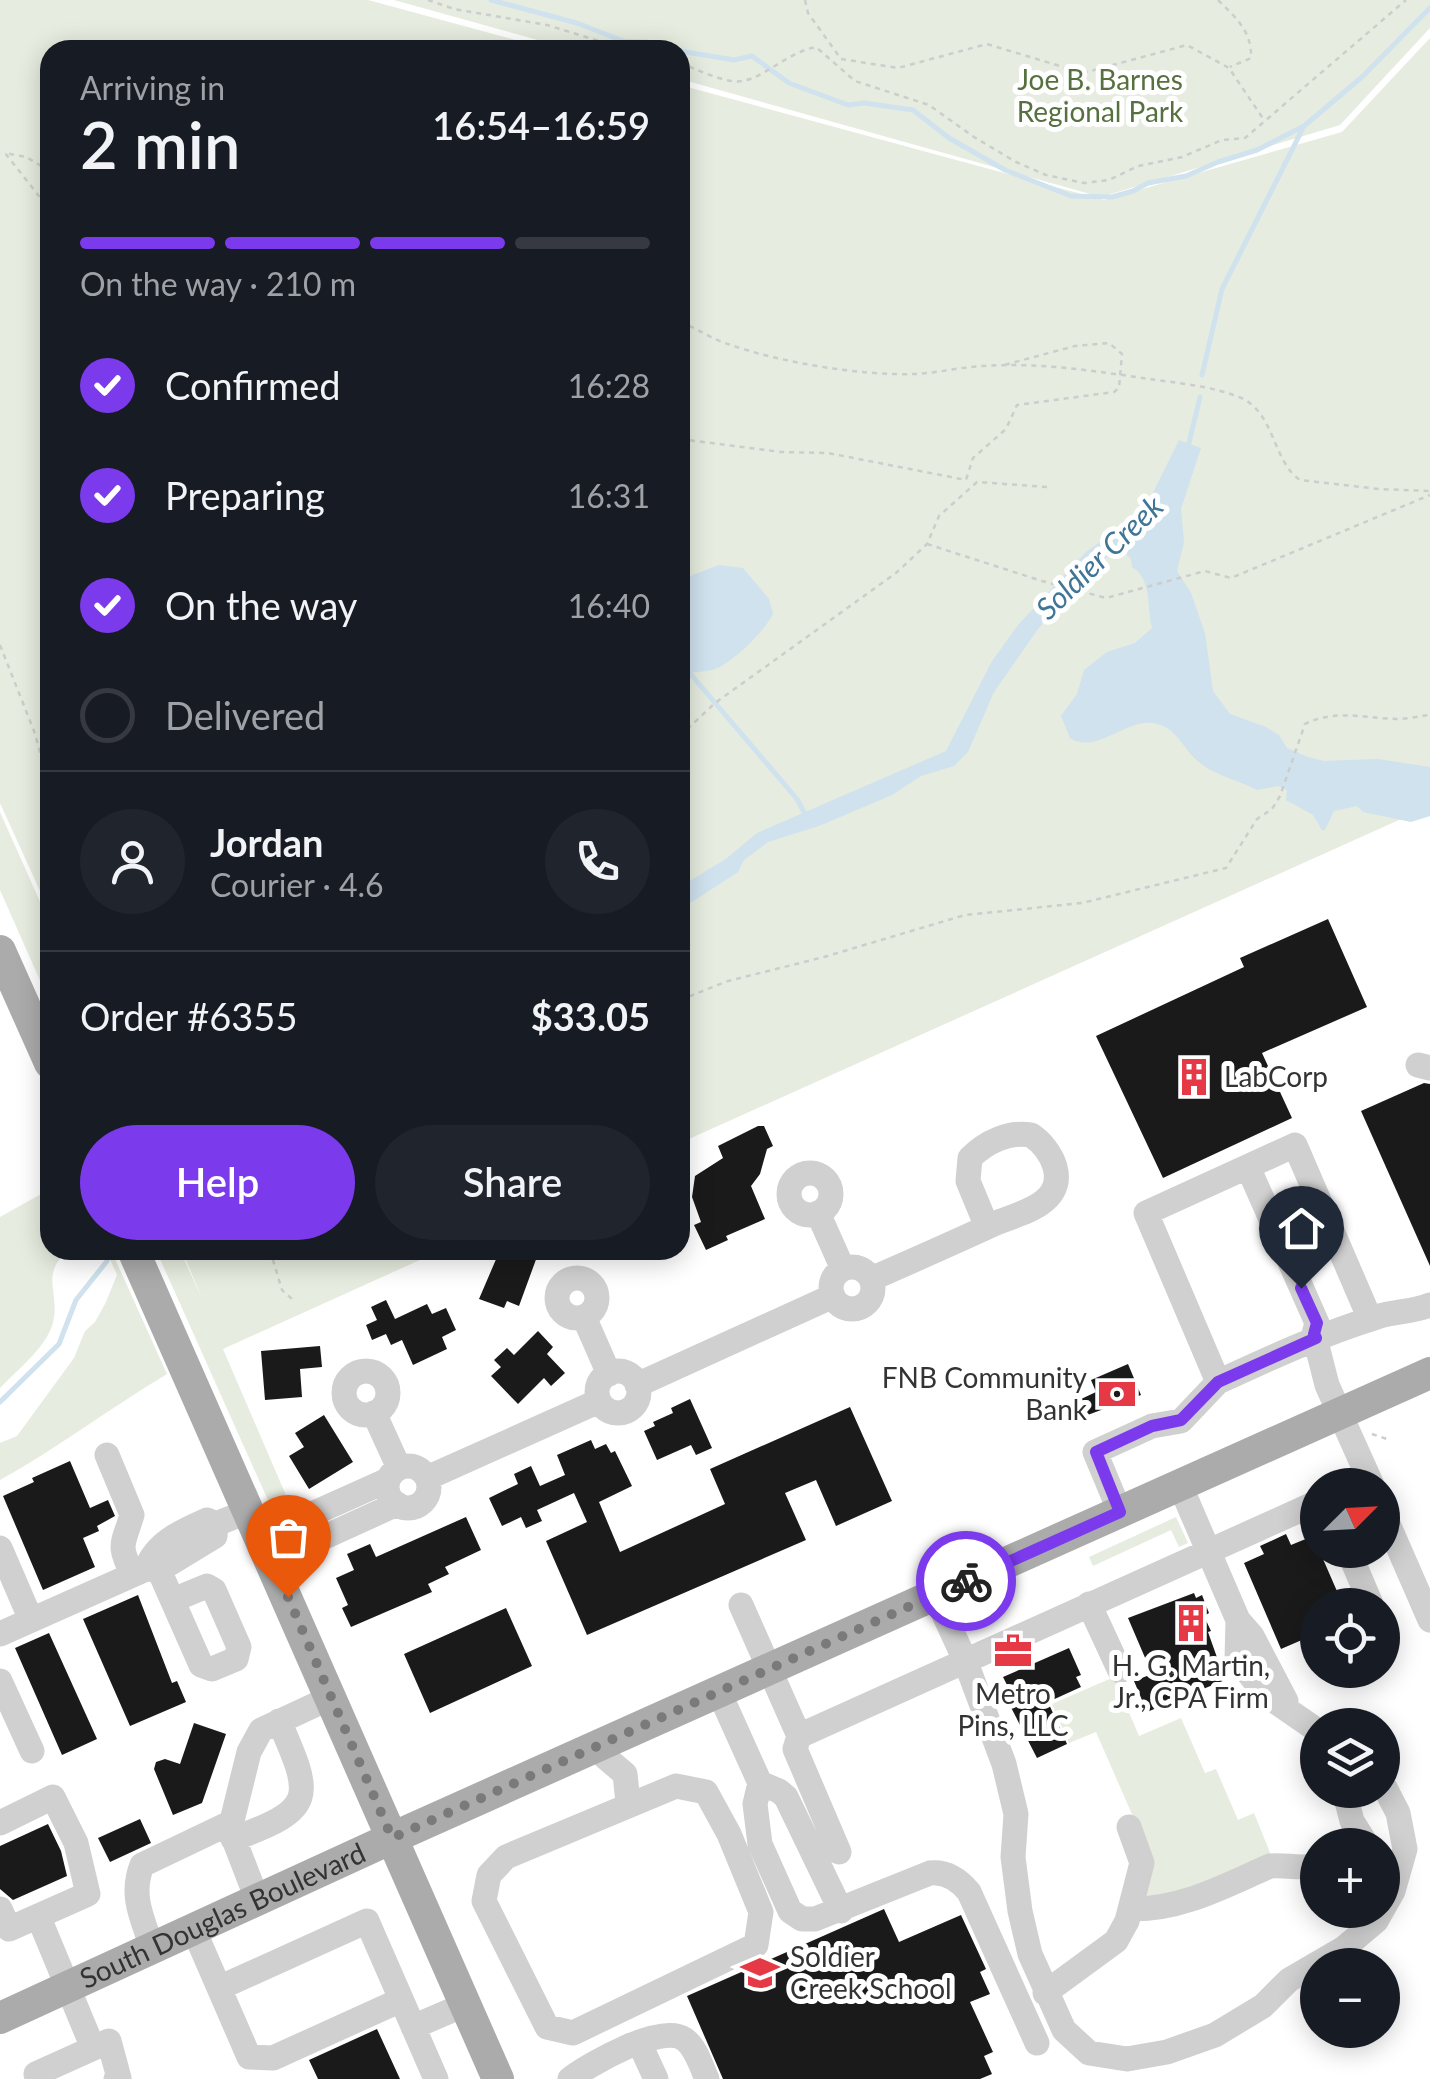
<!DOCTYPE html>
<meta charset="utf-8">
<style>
body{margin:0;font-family:Lato,sans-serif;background:#20242c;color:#f1f3f6;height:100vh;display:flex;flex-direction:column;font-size:38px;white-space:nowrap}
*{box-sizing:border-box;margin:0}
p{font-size:32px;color:#9ea1a6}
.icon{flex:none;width:55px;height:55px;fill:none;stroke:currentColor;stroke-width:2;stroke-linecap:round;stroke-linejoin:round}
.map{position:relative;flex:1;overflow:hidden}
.side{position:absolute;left:40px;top:40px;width:650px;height:1220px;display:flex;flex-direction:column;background:#171b24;border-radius:30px;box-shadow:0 5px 25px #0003}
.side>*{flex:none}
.needle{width:65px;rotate:66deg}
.fabs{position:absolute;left:1300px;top:1468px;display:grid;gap:20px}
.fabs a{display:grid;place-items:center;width:100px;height:100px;border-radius:50%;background:#171b24;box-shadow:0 5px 25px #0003;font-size:50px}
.pin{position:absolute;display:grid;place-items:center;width:85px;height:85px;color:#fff;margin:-102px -42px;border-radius:50% 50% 50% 0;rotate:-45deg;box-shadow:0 0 10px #0007}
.pin .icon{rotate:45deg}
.courier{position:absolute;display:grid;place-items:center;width:100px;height:100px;margin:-50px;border:8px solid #7c3aed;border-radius:50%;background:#fff;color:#222;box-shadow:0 2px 12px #0007}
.overview em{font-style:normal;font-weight:600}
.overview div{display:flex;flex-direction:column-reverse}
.overview{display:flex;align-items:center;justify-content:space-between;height:170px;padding:0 40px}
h1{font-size:65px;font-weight:600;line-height:75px}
.bar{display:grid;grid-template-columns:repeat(4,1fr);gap:15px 10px;align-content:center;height:120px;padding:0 40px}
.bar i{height:12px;border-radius:8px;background:#363941}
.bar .active{background:#7c3aed}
.bar p{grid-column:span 4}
.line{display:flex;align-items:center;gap:25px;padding:0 40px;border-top:2px solid #363941}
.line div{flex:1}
.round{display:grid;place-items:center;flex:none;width:105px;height:105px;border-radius:52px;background:#20242c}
ol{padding:0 40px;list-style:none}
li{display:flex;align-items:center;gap:30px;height:110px}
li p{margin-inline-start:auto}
li .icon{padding:10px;border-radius:50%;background:#7c3aed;color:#fff;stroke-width:4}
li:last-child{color:#9ea1a6}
li i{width:55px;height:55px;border:5px solid #363941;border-radius:50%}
.primary-button{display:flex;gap:20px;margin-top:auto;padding:20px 40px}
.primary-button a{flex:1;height:115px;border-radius:60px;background:#7c3aed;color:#fff;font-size:40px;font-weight:600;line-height:115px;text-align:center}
.primary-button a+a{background:#20242c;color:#f1f3f6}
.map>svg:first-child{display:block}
</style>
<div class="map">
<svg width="1430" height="2079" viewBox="0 0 1430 2079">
<rect width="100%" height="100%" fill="#fff"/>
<path fill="#e6ecdf" d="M0 0H368L552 50H50V913L0 803Z
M394 0H1430V28L1340 125 1101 197 680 79V50H574Z
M1430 38V806L680 1143V85L1104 200 1342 132Z
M0 812 50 924V1003L0 890Z
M50 1189V1250H68C41 1274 58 1290 54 1318 50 1345 18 1369 0 1388V1217Z
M106 1250H111L167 1374C110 1408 58 1448 0 1480V1443L17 1436 74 1358 85 1331 95 1322 106 1302 117 1275Z
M156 1250H180L202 1299 182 1250H442L223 1349 291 1507H271Z
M1176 1517 1188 1543 1179 1547 1171 1530 1093 1566 1089 1557Z
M1114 1677 1139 1736 1181 1718 1205 1773 1216 1769 1238 1820 1254 1813 1271 1855 1167 1900 1143 1901 1152 1860 1096 1732 1069 1743 1052 1704Z"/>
<path fill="#cfe2ee" d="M1179 440 1201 448 1181 509 1184 542 1177 571 1191 593 1205 633 1213 691 1230 714 1266 727 1279 735 1287 748 1308 757 1324 761 1378 759 1430 767V816L1411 822 1363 812 1357 806 1334 811 1325 830H1322L1313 815 1286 800 1287 790 1278 786 1257 790C1239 780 1216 776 1200 763 1182 749 1178 727 1153 723 1126 719 1095 755 1070 738L1061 716 1077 694 1084 670 1107 652 1135 643 1152 628C1147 608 1152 579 1132 567L1131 559 1122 549 1112 553 1090 571 1038 629 994 692 968 752 954 766 921 776 892 795 819 826 768 842 744 860 738 872 692 902 680 904V887L727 858 757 833 946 751 992 661 1018 625 1086 552 1144 511Z
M719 565 743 568 769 599 773 614C762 634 740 655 720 667 707 674 692 669 680 677V580Z"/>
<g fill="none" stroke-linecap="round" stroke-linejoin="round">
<path stroke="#cfe2ee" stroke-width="5" d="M491 0 577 23 623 41 647 42 677 50
M680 51 734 60 752 56 789 83 848 105 864 103 913 110 949 138 1005 170 1071 196 1112 197 1133 191 1148 183 1186 176 1218 162 1257 150 1304 126
M1202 375 1222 289 1304 126 1362 77 1430 8
M1188 447 1200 397
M688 671 797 799 806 816
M0 1402 59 1344 76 1300 107 1261"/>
</g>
<path fill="#1a1a1a" d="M1328 919 1367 1007 1262 1053 1292 1118 1163 1178 1096 1036 1244 967 1240 958Z
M1424 1083 1430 1084V1266L1361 1111Z
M758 1126H764L773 1146 767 1149 760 1174 751 1186 765 1219 726 1236 728 1240 706 1250 694 1225 701 1222 692 1197 695 1176 723 1158 718 1146Z
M500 1250H535L538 1254 519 1306 507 1301 504 1308 479 1299Z
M386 1300 395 1319 427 1304 432 1314 446 1308 456 1330 442 1337 447 1349 413 1365 402 1340 391 1345 386 1334 372 1340 366 1325 377 1320 371 1307Z
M538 1331 553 1347 547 1354 565 1373 551 1386 544 1378 518 1404 491 1376 501 1367 494 1360 507 1348 514 1355Z
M320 1346 322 1367 300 1369 302 1397 265 1400 261 1351Z
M1128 1364 1141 1395 1085 1416 1079 1400 1096 1392 1091 1380Z
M690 1399 712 1448 696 1455 691 1445 657 1460 644 1431 655 1426 653 1422 673 1413 671 1408Z
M850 1407 892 1501 836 1526 816 1480 785 1493 806 1540 587 1635 546 1541 587 1522 574 1493 537 1510 542 1521 526 1528 521 1517 502 1526 489 1498 518 1484 514 1474 531 1466 540 1486 565 1475 557 1455 591 1440 595 1449 606 1444 611 1453 615 1451 632 1486 599 1502 620 1552 725 1504 710 1469Z
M324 1415 353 1462 309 1489 289 1456 304 1447 295 1433Z
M70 1461 90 1508 108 1500 115 1516 97 1526 99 1531 83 1538 95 1567 43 1590 3 1496 34 1482 32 1478Z
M466 1517 481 1550 445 1567 449 1574 428 1584 432 1592 351 1627 342 1608 348 1605 336 1578 354 1570 347 1554 370 1544 376 1557Z
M1286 1534 1291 1545 1313 1536 1343 1605H1318V1633L1281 1649 1244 1563 1264 1554 1260 1546Z
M1194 1593 1196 1598 1202 1595 1209 1613 1204 1616 1211 1631 1208 1632 1225 1680 1147 1712 1134 1681 1152 1674 1128 1618Z
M138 1595 172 1683 177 1681 186 1702 130 1726 83 1619Z
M506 1608 532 1666 430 1713 404 1654Z
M49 1633 97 1739 62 1755 15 1648Z
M1069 1648 1081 1675 1076 1677 1081 1687 1048 1702 1067 1744 1037 1758 1001 1688 1007 1685 1003 1677Z
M194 1723 226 1734 202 1803 173 1815 154 1769 156 1762 165 1759 180 1764Z
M140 1819 151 1843 110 1862 98 1838Z
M48 1824 61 1851 67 1876 13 1900 0 1889V1846Z
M884 1909 899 1942 961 1915 986 1969 980 1972 990 1994 970 2002 993 2052 984 2056 992 2074 980 2079H723L687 1996Z
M377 2029 400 2079H318L309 2060Z"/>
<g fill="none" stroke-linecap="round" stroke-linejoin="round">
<path stroke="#cdcdcd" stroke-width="2.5" stroke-dasharray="5 5" stroke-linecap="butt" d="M428 0 454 9 547 25 628 50
M805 0 808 13 841 59 898 68 987 44 1083 73 1187 45 1229 68 1264 120
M1218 0C1236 18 1252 31 1251 58L1230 67
M680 63C697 69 725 84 742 81 764 78 788 52 816 47L855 81 929 105 974 137 1016 162 1046 175 1084 183 1109 180 1138 166 1182 157 1222 140 1245 138 1406 0
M50 171 26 157 5 153 50 210
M680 322C697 328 711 339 728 344 778 362 861 376 915 374 938 373 960 367 983 366 1038 362 1095 371 1149 379 1178 383 1211 386 1239 397 1275 411 1272 461 1300 480L1379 489 1430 491
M680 439 781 452 828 453 966 480 973 458 1006 429 1017 405 1114 392 1119 388 1122 354 1109 343 1075 346 1004 365
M927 544 1042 581 1106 598 1205 571 1231 578 1430 495
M0 645 34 731 50 786
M680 736 715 703 896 573 927 544 939 516 977 482 1047 487
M680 1000 728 981 824 957 965 915 1082 903 1226 868 1257 819 1272 809 1280 796 1305 724C1335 709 1365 718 1396 719 1408 719 1419 716 1430 715
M270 1250 282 1290 292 1299
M1372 1434 1390 1440"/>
<path stroke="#d0d0d0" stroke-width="25" d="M1418 1065 1430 1068
M1248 1167 1317 1323 1314 1334
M789 1194a21 21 0 1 1 42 0a21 21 0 1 1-42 0Z
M818 1213 843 1269
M831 1288a21 21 0 1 1 42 0a21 21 0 1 1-42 0Z
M557 1298a20 20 0 1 1 40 0a20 20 0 1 1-40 0Z
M871 1279C912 1261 953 1243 994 1224 1010 1217 1031 1212 1044 1201 1069 1182 1052 1149 1031 1135 1009 1131 986 1142 970 1158L968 1181 987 1227
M584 1317 609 1374
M1370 1319 1295 1145 1146 1213 1218 1382C1270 1358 1322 1334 1377 1317 1394 1311 1414 1312 1430 1305
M1314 1334 1327 1385 1372 1485
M344 1393a22 22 0 1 1 44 0a22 22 0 1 1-44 0Z
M597 1392a21 21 0 1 1 42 0a21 21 0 1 1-42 0Z
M637 1385 833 1296
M374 1413 399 1468
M107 1455 132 1515C123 1545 117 1544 133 1575
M387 1487a21 21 0 1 1 42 0a21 21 0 1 1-42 0Z
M427 1478 599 1401
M1180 1485 1238 1620 1237 1659 1266 1695 1318 1731
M1382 1510 1430 1620
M1120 1512 1095 1452 1152 1426 1181 1421 1218 1382
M216 1524 215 1536 159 1570 146 1569C156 1542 182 1531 207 1520L216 1524 249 1511
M261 1537 388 1480
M0 1548 31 1620
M1348 1550 1371 1604
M272 1561 397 1504
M159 1570 201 1665 212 1669 236 1659 239 1647 214 1590 207 1586 173 1600
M935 1595 965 1660 1004 1764 1016 1814 1013 1857 1020 1911 1030 1954 1064 2030 1089 2053 1127 2059 1167 2052 1215 2035 1263 2006 1289 1980 1344 1948 1376 1921 1393 1891 1405 1849 1398 1813 1382 1782
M1089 1604 1120 1671
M741 1605 799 1736 795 1749 839 1852
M1238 1620 1252 1636 1286 1701
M0 1634 146 1569
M0 1681 32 1751
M719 1692 760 1783 755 1804 760 1844 790 1911 802 1919H815L930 1873C947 1871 959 1880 969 1892L1037 2043
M799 1736 1318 1502
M599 1746 605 1757 625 1774 628 1803
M760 1783 779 1791 786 1797 841 1911
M676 1786 706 1792 729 1834 761 1912 756 1945 573 2033 547 2027 484 1901 489 1875 506 1857Z
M1344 1790 1352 1821 1367 1845
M0 1823 53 1797 76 1843 88 1894 9 1929 0 1909
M233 1839C316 1809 313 1798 279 1721
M257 1899 230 1829 249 1752 261 1730 332 1697
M1131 1909C1181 1910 1224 1886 1270 1866 1286 1864 1301 1870 1318 1865
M39 1918 93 2048
M193 1928 249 2057 273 2058 401 2000
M152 1947C142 1918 130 1895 142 1865L230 1823
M219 1988 367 1921 436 2079
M1045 1993 1116 1941 1127 1921 1142 1863 1129 1827
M413 2027 464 2005
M639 2042 656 2079
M39 2079 36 2074 109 2041 119 2078 116 2079
M570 2079C590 2064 661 2023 684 2039 696 2047 701 2066 707 2079"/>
<g stroke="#ababab" stroke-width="32">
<path d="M0 951 50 1063"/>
<path d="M133 1250 498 2079"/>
<path id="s1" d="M0 2018 392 1838 1430 1373"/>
</g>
</g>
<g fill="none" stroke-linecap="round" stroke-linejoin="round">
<path stroke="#7a7a7a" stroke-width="10" stroke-dasharray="0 18" d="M288 1597 392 1838 966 1581"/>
<path stroke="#7c3aed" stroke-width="12" d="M966 1581 1120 1512 1096 1452 1152 1426 1181 1420 1218 1382 1316 1338 1314 1334 1317 1323 1301 1288"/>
</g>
<defs>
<g id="building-bare" transform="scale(3)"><path d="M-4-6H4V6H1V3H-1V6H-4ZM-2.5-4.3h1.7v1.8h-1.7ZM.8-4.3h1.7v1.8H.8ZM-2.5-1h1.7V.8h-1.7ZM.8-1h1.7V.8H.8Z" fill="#e63946" stroke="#fff" stroke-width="2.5" paint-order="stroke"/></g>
<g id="bank-bare" transform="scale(3)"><path d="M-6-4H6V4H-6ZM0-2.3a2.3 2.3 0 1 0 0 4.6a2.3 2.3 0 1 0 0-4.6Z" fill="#e63946" stroke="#fff" stroke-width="2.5" paint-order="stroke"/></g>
<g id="office-bare" transform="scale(3)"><path d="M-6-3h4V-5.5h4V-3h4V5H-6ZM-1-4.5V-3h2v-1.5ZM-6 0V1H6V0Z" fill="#e63946" stroke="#fff" stroke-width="2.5" paint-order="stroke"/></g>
<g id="school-bare" transform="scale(3)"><path d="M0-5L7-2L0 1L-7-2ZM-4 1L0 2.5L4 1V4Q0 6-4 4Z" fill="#e63946" stroke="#fff" stroke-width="2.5" paint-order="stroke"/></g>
</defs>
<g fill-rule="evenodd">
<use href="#building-bare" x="1194" y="1077"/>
<use href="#bank-bare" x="1117" y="1394"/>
<use href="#building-bare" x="1191" y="1623"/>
<use href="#office-bare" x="1013" y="1651"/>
<use href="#school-bare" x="760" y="1973"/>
</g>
<g text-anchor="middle" stroke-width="10" stroke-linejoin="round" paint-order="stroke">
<g font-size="28" fill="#56703f" stroke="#fff">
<text x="1100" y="90">Joe B. Barnes<tspan x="1100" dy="32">Regional Park</tspan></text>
</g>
<g font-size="28" fill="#333" stroke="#fff" text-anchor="start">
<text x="1224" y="1087">LabCorp</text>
<text x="1087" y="1388" text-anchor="end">FNB Community<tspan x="1087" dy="32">Bank</tspan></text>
<text x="1191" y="1676" text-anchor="middle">H. G. Martin,<tspan x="1191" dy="32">Jr., CPA Firm</tspan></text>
<text x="1013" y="1704" text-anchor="middle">Metro<tspan x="1013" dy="32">Pins, LLC</tspan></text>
<text x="790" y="1967">Soldier<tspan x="790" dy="32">Creek School</tspan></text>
</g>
<g font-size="28" fill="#333" stroke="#fff">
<text dy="10" stroke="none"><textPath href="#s1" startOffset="245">South Douglas Boulevard</textPath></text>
</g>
<g font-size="30" font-style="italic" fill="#3f7597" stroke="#fff">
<text transform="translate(1100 558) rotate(-44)" y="10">Soldier Creek</text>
</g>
</g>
</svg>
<div class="fabs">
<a><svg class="needle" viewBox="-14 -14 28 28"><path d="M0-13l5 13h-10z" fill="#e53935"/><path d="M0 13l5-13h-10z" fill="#9ea1a6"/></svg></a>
<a><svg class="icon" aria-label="locate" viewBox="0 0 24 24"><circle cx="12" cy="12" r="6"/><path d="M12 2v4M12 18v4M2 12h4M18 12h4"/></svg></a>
<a><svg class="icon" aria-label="layers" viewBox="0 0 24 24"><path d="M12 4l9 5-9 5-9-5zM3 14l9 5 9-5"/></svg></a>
<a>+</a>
<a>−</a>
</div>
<div class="pin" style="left:288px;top:1597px;background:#ea580c"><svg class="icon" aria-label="bag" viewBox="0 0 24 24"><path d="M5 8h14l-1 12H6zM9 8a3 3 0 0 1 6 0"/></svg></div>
<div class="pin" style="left:1301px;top:1288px;background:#1f2937"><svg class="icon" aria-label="home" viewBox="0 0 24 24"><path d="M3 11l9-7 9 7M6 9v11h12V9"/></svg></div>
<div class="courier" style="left:966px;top:1581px"><svg class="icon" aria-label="bike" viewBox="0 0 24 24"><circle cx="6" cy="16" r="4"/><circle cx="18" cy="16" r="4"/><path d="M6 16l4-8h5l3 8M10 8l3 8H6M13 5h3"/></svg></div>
<section class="side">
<div class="overview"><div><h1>2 min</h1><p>Arriving in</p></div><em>16:54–16:59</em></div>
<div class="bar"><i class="active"></i><i class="active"></i><i class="active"></i><i></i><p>On the way · 210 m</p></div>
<ol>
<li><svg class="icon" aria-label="check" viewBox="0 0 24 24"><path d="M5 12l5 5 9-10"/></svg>Confirmed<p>16:28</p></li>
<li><svg class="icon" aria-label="check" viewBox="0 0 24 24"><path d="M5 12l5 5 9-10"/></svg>Preparing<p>16:31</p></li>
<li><svg class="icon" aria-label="check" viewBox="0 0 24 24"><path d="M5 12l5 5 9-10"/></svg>On the way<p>16:40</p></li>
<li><i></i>Delivered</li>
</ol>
<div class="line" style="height:180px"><a class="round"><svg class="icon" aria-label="person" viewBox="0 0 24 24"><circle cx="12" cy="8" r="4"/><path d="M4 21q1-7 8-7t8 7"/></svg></a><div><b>Jordan</b><p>Courier · 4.6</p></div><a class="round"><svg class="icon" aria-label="phone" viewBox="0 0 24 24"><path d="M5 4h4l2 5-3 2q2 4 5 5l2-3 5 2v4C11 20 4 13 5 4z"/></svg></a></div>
<div class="line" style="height:130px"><div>Order #6355</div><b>$33.05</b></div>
<div class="primary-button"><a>Help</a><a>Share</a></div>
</section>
</div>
